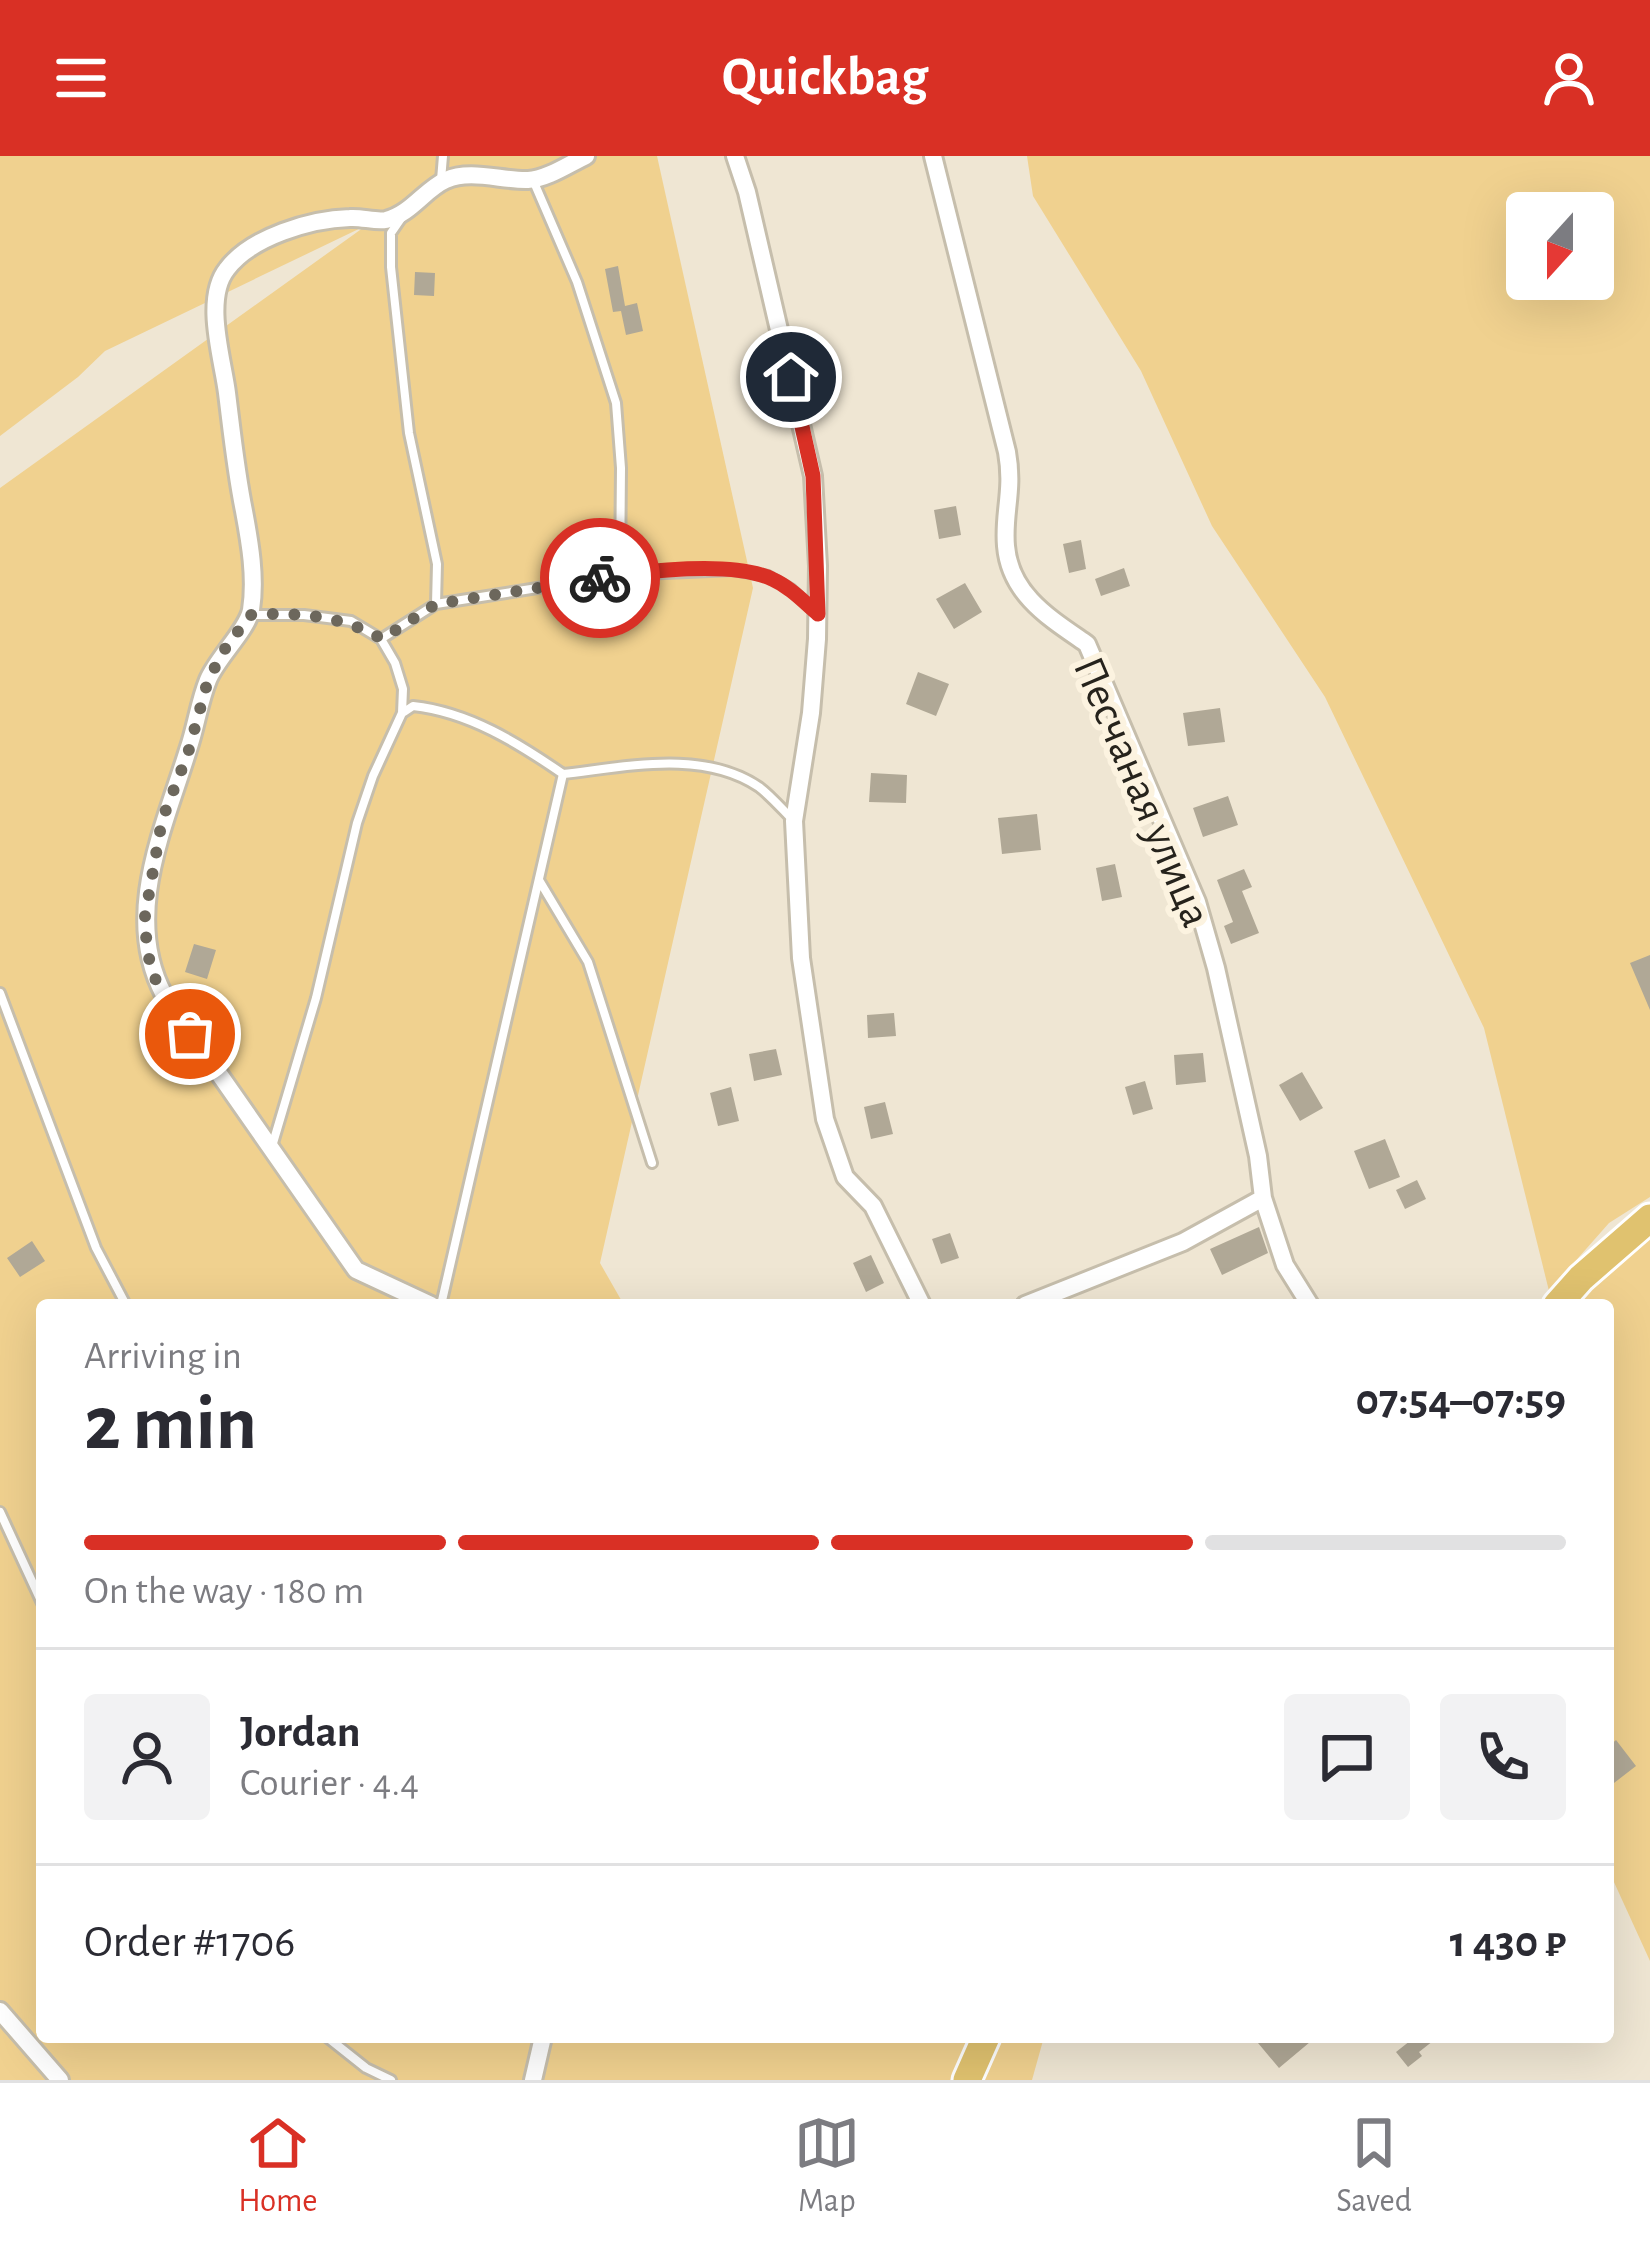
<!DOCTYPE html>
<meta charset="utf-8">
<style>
body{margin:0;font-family:"Alegreya Sans",sans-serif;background:#f2f2f3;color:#2b2b33;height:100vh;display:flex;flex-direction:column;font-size:45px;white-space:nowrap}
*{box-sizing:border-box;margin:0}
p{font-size:39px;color:#7c7c81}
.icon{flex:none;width:66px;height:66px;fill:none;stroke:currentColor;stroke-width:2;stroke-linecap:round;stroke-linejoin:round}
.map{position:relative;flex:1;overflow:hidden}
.side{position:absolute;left:36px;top:1143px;width:1578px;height:744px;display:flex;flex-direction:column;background:#fff;border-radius:12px;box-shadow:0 12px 48px #0002}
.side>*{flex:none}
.needle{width:78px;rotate:201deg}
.fabs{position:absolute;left:1506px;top:36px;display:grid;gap:24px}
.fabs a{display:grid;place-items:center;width:108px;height:108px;border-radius:12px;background:#fff;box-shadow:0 12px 48px #0002;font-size:60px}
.pin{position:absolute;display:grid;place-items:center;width:102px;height:102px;color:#fff;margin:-51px;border:6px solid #fff;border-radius:50%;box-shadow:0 3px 12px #0007}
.courier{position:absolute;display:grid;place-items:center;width:120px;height:120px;margin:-60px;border:9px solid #d93025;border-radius:50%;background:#fff;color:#222;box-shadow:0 3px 15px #0007}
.head em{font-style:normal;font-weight:600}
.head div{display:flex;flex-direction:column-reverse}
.head{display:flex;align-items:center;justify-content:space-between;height:204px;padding:0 48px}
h1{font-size:78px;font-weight:600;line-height:90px}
.bar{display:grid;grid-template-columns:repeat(4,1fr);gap:18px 12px;align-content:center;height:144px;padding:0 48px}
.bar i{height:15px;border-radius:9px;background:#e1e1e2}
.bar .current{background:#d93025}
.bar p{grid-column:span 4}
.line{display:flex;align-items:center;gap:30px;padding:0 48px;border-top:3px solid #e1e1e2}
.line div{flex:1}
.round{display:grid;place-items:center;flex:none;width:126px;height:126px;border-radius:12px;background:#f2f2f3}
header{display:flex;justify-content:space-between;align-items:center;height:156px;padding:0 48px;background:#d93025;color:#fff;font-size:54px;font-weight:600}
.menu{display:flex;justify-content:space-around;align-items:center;height:168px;border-top:3px solid #e1e1e2;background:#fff;font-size:33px;color:#7c7c81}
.menu a{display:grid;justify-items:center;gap:6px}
.menu .current{color:#d93025}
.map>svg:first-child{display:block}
</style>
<header><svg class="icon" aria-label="menu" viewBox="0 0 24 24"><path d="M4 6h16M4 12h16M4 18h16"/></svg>Quickbag<svg class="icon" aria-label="person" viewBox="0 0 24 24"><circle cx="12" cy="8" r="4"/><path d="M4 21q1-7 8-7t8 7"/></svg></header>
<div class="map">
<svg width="1650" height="1924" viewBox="0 0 1650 1924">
<rect width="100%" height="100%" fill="#efe6d3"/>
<path fill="#f0d18f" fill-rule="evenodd" d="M0 0H657L753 432 600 1107 624 1149H42V1881H1044L1032 1924H0V332L367 69 105 195 78 221 0 280Z
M1027 0H1650V1041L1609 1067 1549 1135 1484 872 1325 541 1212 370 1141 215 1033 40ZM1527 57H1593V123H1527Z
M1650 1074V1805L1608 1713V1149H1572Z"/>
<path fill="#b0a896" d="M618 110 625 150 637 147 643 175 626 179 621 155 613 156 605 113Z
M415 116 435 117 434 140 414 139Z
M956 350 961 379 939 383 934 354Z
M1081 384 1086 413 1069 417 1063 388Z
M1124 412 1130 430 1101 440 1095 423Z
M965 427 982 456 954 473 936 443Z
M918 516 949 528 936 560 906 548Z
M1220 552 1225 586 1188 590 1183 557Z
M871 617 907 619 906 647 869 646Z
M1228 640 1238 669 1203 681 1193 652Z
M1037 658 1041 694 1002 698 998 662Z
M1115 708 1122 741 1102 745 1096 712Z
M1244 713 1252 731 1242 735 1259 777 1231 788 1224 770 1233 766 1217 724Z
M194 788 216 794 207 823 185 816Z
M1650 799V854L1630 807Z
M894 857 896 880 868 882 867 859Z
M776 893 782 919 754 925 749 898Z
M1203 897 1206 926 1176 929 1174 899Z
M1302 916 1323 952 1300 965 1279 929Z
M1145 925 1153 953 1133 959 1125 931Z
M731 931 739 965 718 970 710 937Z
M885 946 893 978 871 983 864 951Z
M1385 983 1400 1021 1369 1033 1354 995Z
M1417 1024 1426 1043 1405 1053 1396 1034Z
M1259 1071 1268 1097 1222 1119 1210 1093Z
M950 1077 959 1102 941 1108 932 1083Z
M32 1085 45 1105 20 1121 7 1102Z
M871 1099 884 1127 866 1136 853 1107Z
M1616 1584 1636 1610 1614 1627 1608 1618V1591Z
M1253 1881H1316L1279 1912Z
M1415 1881H1438L1419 1896 1422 1900 1408 1911 1396 1896Z"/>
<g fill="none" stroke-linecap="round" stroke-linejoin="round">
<g stroke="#c6beac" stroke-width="14">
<path id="service" d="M441 24 443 0
M533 24 577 126 616 247 621 312 620 419
M402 61 391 77V111L409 277 437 408 436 448
M253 459H304L351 465 381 483 395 507 403 533 402 557 373 620 357 667 316 842 273 987
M381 483 436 448 620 419 733 414 768 420 791 433 816 457
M404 556 413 550C469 556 518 587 563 618
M539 724 588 806 652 1007
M0 837 96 1092 126 1149
M441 1149 563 618C626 611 703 593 759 631 771 640 782 653 793 664
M0 1356 42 1447
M327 1881 366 1912 391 1924"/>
</g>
<g stroke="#c6beac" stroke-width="22">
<path id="minor" d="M735 0 747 36 813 320 818 410 817 483 811 557 794 665 801 802 825 963 845 1021 873 1050 922 1149
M933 0 1007 296C1014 335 1003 357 1006 390 1010 439 1051 463 1087 488L1197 746 1216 812 1258 1000 1263 1042 1285 1109 1310 1149
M431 1149 356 1114 164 839C122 760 164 672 188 594 196 571 199 546 208 524 217 502 247 474 251 454 256 422 250 387 244 355 236 316 232 277 227 237 223 204 203 143 227 113 251 81 311 63 350 62 362 61 375 66 386 64 411 58 425 33 446 24 470 13 503 25 528 24 547 23 569 8 586 0
M1025 1149 1183 1086 1263 1042
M0 1855 60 1924
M533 1924 543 1881"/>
</g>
<g stroke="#fff" stroke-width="33">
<path id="primary" d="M1557 1149 1581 1122 1650 1062
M967 1924 986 1881"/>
</g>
<use href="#service" stroke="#fff" stroke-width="8"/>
<use href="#minor" stroke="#fff" stroke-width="16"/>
<use href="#primary" stroke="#e0c26f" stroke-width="27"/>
</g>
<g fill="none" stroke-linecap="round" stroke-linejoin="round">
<path stroke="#6c675c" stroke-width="12" stroke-dasharray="0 21.6" d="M190 878 151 816 144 766 162 664 188 597 208 524 225 493 250 459C298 456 340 459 382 483L436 448 600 422"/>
<path stroke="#d93025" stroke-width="15" d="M600 422C644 415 732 404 772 423 790 431 803 445 818 458L813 320 791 221"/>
</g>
<g text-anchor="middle" stroke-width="12" stroke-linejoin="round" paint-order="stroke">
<g font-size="45" fill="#26231c" stroke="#fcf3e0">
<text transform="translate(1144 635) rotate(67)" y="16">Песчаная улица</text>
</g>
</g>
</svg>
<div class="fabs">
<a><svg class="needle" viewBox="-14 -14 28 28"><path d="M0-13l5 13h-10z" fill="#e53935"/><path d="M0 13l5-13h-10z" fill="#7c7c81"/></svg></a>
</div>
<div class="pin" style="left:190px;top:878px;background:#ea580c"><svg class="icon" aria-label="bag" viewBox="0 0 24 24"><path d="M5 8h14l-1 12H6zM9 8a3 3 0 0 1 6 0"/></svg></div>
<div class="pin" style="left:791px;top:221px;background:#1f2937"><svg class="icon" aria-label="home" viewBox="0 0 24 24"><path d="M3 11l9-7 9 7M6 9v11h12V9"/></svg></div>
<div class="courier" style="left:600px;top:422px"><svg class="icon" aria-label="bike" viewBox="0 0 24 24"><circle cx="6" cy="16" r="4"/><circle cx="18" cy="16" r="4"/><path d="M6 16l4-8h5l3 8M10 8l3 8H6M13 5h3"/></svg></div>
<section class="side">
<div class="head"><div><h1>2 min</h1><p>Arriving in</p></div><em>07:54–07:59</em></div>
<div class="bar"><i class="current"></i><i class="current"></i><i class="current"></i><i></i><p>On the way · 180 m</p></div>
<div class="line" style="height:216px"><a class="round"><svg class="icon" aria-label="person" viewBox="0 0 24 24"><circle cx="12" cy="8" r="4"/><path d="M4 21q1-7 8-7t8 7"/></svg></a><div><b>Jordan</b><p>Courier · 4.4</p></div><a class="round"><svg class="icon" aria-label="chat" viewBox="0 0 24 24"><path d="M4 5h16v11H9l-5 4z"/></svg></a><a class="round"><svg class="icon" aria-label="phone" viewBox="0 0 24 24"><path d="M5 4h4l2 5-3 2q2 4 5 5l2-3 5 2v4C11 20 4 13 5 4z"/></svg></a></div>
<div class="line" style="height:156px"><div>Order #1706</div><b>1 430 ₽</b></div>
</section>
</div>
<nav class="menu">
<a class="current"><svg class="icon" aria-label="home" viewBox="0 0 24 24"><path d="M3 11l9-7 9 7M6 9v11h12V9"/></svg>Home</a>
<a><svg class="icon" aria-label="map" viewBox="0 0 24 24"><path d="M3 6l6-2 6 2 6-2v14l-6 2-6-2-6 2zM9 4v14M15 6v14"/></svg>Map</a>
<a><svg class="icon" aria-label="saved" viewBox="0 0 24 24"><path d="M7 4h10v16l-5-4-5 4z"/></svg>Saved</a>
</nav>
